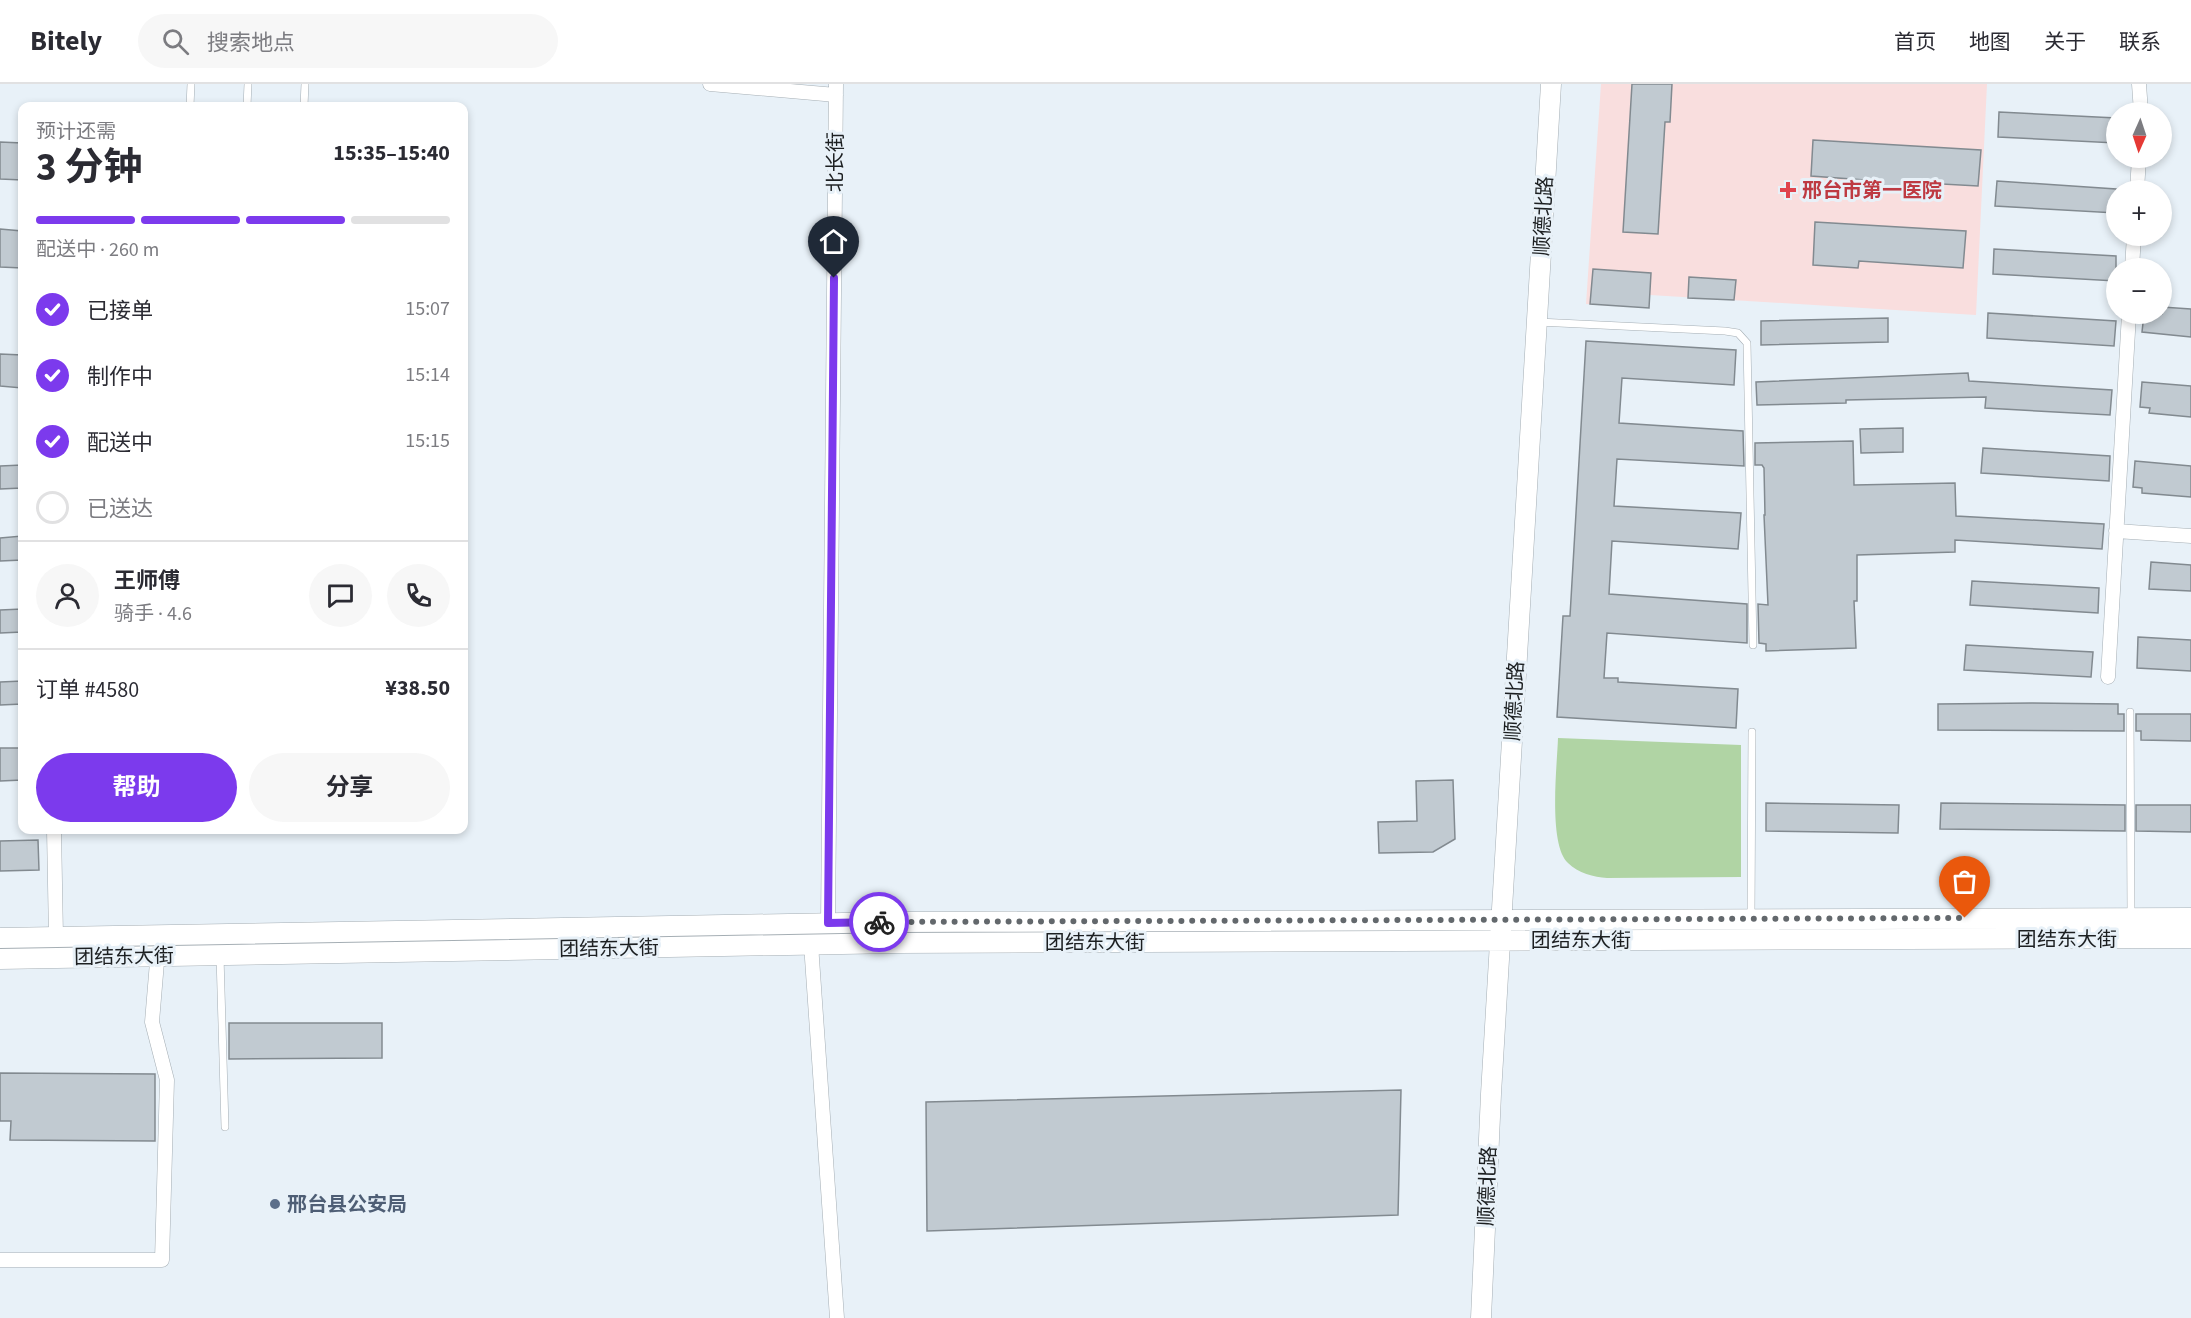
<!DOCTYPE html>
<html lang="zh">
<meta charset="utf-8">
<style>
body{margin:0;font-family:"Source Sans 3","Noto Sans SC",sans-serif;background:#f7f7f7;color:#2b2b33;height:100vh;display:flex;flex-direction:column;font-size:22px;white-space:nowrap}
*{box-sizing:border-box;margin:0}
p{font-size:20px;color:#7c7c81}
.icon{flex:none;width:33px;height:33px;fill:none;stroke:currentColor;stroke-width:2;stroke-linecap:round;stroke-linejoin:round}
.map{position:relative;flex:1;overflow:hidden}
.panel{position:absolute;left:18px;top:18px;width:450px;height:732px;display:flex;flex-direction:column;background:#fff;border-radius:12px;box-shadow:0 3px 9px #0003}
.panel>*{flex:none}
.needle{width:39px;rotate:183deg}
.fabs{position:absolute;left:2106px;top:18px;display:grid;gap:12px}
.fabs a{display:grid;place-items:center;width:66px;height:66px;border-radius:50%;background:#fff;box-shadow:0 3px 9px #0003;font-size:30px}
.pin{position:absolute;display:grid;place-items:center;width:51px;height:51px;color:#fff;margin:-62px -26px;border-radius:50% 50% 50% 0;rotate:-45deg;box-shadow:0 0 6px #0007}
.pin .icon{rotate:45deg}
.courier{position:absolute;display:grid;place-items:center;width:60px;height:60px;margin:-30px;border:4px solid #7c3aed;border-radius:50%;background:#fff;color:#222;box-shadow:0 2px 8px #0007}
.summary em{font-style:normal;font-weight:700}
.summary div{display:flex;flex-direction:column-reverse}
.summary{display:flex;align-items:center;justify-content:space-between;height:102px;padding:0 18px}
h1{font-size:39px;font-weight:700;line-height:45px}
.bar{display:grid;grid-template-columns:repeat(4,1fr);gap:9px 6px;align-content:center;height:72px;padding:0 18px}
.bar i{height:8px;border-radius:4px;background:#e1e1e2}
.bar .selected{background:#7c3aed}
.bar p{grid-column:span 4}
.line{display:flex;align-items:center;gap:15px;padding:0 18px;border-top:2px solid #e1e1e2}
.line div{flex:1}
.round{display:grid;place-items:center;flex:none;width:63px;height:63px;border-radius:32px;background:#f7f7f7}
ol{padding:0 18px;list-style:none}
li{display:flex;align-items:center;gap:18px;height:66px}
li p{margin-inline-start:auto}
li .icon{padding:6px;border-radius:50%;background:#7c3aed;color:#fff;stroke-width:4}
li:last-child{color:#7c7c81}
li i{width:33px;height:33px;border:3px solid #e1e1e2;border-radius:50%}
.action{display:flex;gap:12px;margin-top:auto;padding:12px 18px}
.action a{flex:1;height:69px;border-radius:36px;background:#7c3aed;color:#fff;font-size:24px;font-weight:700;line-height:69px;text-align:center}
.action a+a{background:#f7f7f7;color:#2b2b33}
header{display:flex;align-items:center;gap:36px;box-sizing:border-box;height:84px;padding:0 30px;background:#fff;border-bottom:2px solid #e1e1e2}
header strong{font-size:28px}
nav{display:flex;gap:33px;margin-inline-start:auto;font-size:21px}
.search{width:420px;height:54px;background:#f7f7f7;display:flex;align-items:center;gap:15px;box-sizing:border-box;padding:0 21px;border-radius:33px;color:#7c7c81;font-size:22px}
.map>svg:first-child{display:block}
</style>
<header>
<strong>Bitely</strong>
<div class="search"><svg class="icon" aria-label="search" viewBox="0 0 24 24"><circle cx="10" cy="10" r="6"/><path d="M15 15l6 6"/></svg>搜索地点</div>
<nav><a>首页</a><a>地图</a><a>关于</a><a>联系</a></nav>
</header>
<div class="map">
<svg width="2191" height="1234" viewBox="0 0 2191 1234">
<rect width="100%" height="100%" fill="#e8f1f8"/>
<path fill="#f9dede" d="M1601 0H1987L1976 231 1650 211 1649 224 1586 220Z"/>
<path fill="#b0d4a4" d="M1558 654 1741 661V793L1607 794C1594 793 1578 789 1568 779 1548 760 1557 683 1558 654Z"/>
<path fill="#c1cad1" stroke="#828a90" stroke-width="1.5" d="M1632 0H1672L1670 38H1665L1658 150 1623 148Z
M1999 28 2116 34V59L1998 53Z
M1813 56 1981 66 1978 102 1906 98 1905 107 1878 106V97L1811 92Z
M0 58 22 59V96L0 95Z
M1997 97 2116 105V129L1995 122Z
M1815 138 1966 147 1963 184 1859 177 1858 184 1813 181Z
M0 145 22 147V184L0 183Z
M1994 165 2116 172V197L1993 190Z
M1593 185 1651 189 1649 224 1590 220Z
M1689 193 1736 196 1734 216 1688 214Z
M2162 223 2191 225V253L2142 248 2144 230H2162Z
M1988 229 2116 237 2114 262 1987 254Z
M1888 234V258L1761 261V237Z
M1586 257 1736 266 1734 301 1622 294 1619 339 1743 347 1744 382 1617 375 1614 422 1741 429 1738 465 1612 457 1609 510 1747 520V559L1607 549 1604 594H1618V598L1738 605 1736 644 1557 633 1563 532H1570Z
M0 270 22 271V304L0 302Z
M1968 289 1969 297 2112 306 2110 331 1985 324 1986 313 1846 316V319L1757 321 1756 298Z
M2142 298 2191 302V333L2149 329 2150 324 2140 323Z
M1903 344V368L1861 369 1860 345Z
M1853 357 1854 401 1955 399 1956 432 2104 440 2102 465 1955 456V468L1857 471V517H1854L1856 564 1766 567V560L1759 559 1758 520 1768 521 1764 431H1765L1764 384 1762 381H1755V359Z
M1983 364 2110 372 2109 397 1981 389Z
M2135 377 2191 382V413L2142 409V404L2133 403Z
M22 381V404L0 405V382Z
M22 452V476L0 477V454Z
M2151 478 2191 481V507L2149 505Z
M1972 497 2099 504 2098 529 1970 521Z
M22 525V548L0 549V526Z
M2138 553 2191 556V587L2137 584Z
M1966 561 2093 568 2091 593 1964 586Z
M22 597V620L0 621V598Z
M2032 619 2118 620V630H2124V647L1938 646V620Z
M2136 630H2191V657L2141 656V647H2136Z
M0 664H22V696L0 697Z
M1453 696 1455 755 1433 768 1379 769 1378 738 1417 737 1416 697Z
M1766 719 1899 721 1898 749 1766 747Z
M1941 719 2125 721V747L1940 745Z
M2136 721H2191V748L2136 747Z
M38 756 39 786 0 787V757Z
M229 939H382V974L229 975Z
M0 989 155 990V1057L10 1056 11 1037H0Z
M1401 1006 1398 1131 927 1147 926 1018Z"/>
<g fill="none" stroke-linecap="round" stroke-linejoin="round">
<g stroke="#a5aeb4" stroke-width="8">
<path id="lane" d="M190 22 191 0
M247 22 248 0
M304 22 305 0
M1538 238 1725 247 1738 249 1747 259 1753 561
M2130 628 2131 831
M1751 833 1752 648
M220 872 225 1043"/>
</g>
<g stroke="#a5aeb4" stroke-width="15">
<path id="street" d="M710 0 836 11
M2139 0 2141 28
M2137 106 2139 74
M2132 184 2134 152
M2116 447 2191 452
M2108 593 2129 230
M54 746 56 853
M828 839 836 0
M811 860 837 1234
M0 1176H162L167 996 152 938 157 878"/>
</g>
<g stroke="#a5aeb4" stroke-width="21">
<path id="secondary" d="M0 854 896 838 2191 834
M0 875 896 859 2191 854
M1481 1234 1491 1010 1551 0"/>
</g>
<use href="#lane" stroke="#fff" stroke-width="7"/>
<use href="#street" stroke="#fff" stroke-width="14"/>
<use href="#secondary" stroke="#fff" stroke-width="20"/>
</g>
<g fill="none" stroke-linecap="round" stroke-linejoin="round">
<path stroke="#63686c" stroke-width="6" stroke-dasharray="0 10.8" d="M879 838 1965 834"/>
<path stroke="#7c3aed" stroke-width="8" d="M834 194 828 839 879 838"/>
</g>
<path fill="#e0444e" stroke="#e8f1f8" stroke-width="2" d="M1785 97h6v6h6v6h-6v6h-6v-6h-6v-6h6z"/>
<circle fill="#5c6f8a" stroke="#e8f1f8" stroke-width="2" cx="275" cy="1120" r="6"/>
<g text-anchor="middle" stroke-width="6" stroke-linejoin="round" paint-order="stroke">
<g font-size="20" fill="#1c1f21" stroke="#e8f1f8">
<text transform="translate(835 78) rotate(-90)" y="7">北长街</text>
<text transform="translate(1543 132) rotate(-87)" y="7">顺德北路</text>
<text transform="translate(1514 617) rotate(-87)" y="7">顺德北路</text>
<text x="2067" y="862">团结东大街</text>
<text x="1581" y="863">团结东大街</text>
<text x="1095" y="865">团结东大街</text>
<text transform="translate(609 864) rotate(-1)" y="7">团结东大街</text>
<text transform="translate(124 872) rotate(-1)" y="7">团结东大街</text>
<text transform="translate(1487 1102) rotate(-88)" y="7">顺德北路</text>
</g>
<g font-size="20" font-weight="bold" fill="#be3a42" stroke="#e8f1f8" text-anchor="start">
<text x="1802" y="113">邢台市第一医院</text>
</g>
<g font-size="20" font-weight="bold" fill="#4e5e75" stroke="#e8f1f8" text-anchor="start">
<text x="287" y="1127">邢台县公安局</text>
</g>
</g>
</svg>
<div class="fabs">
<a><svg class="needle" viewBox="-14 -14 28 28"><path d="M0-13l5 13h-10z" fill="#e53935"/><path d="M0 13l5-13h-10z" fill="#7c7c81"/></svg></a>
<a>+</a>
<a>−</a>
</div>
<div class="pin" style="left:1965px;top:834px;background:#ea580c"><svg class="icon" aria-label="bag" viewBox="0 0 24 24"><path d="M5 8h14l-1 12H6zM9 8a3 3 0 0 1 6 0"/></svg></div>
<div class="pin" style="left:834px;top:194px;background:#1f2937"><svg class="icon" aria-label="home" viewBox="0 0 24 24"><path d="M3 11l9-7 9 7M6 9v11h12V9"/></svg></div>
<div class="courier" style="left:879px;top:838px"><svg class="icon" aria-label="bike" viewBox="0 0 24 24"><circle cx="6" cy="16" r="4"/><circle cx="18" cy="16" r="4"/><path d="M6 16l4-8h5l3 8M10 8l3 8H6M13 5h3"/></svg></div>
<section class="panel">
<div class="summary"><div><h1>3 分钟</h1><p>预计还需</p></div><em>15:35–15:40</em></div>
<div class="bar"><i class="selected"></i><i class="selected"></i><i class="selected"></i><i></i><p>配送中 · 260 m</p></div>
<ol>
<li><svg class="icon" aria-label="check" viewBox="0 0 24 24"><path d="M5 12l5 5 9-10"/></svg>已接单<p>15:07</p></li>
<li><svg class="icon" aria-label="check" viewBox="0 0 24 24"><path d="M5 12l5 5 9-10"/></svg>制作中<p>15:14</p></li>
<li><svg class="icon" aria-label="check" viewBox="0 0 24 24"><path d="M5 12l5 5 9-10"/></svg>配送中<p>15:15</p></li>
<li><i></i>已送达</li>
</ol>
<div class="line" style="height:108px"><a class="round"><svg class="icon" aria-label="person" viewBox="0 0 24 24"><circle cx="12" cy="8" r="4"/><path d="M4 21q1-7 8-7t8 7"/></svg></a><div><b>王师傅</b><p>骑手 · 4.6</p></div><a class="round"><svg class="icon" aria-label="chat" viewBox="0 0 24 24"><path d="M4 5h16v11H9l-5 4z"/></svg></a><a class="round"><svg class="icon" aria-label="phone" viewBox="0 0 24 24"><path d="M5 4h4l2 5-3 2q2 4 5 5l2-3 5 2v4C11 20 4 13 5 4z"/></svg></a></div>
<div class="line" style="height:78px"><div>订单 #4580</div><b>¥38.50</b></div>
<div class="action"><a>帮助</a><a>分享</a></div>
</section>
</div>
